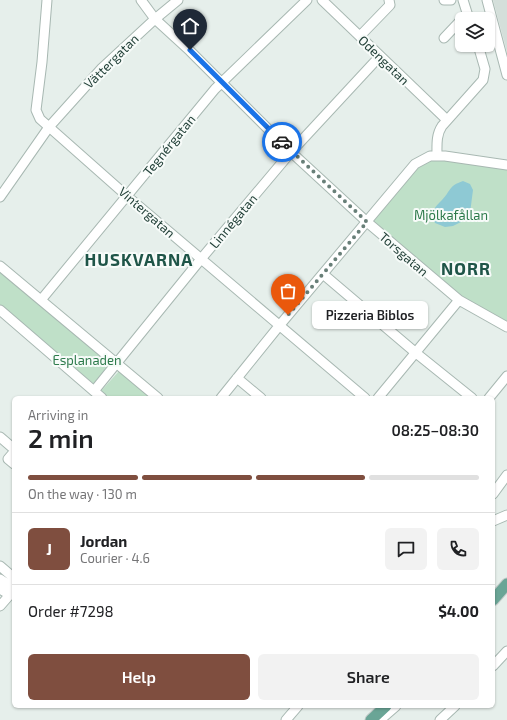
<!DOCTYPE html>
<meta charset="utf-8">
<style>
body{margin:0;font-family:"Exo 2",sans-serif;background:#f2f2f2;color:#202124;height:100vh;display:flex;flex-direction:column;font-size:15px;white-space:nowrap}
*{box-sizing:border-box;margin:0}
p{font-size:13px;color:#757577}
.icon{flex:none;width:22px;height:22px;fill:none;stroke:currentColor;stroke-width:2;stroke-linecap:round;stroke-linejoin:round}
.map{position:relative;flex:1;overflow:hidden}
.side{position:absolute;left:12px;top:396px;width:483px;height:312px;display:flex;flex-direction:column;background:#fff;border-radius:6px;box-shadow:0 1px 3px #0004}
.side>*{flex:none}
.fabs{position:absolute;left:455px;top:12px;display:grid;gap:8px}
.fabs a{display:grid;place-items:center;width:40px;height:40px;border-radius:6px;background:#fff;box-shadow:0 1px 3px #0004;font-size:20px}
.pin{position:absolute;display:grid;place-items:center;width:34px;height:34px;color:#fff;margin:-41px -17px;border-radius:50% 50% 50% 0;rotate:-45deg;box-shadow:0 0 4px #0007}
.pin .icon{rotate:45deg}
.courier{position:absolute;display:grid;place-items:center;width:40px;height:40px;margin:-20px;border:3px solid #1a73e8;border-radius:50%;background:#fff;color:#222;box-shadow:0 1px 5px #0007}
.bubble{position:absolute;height:28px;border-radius:6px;background:#fff;box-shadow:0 1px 3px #0004;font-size:13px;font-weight:600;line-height:28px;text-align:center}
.overview em{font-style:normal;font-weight:600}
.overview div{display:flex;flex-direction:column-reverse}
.overview{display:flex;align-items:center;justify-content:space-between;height:68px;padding:0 16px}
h1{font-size:26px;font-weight:600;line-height:30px}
.bar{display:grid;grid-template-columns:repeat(4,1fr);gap:6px 4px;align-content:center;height:48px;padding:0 16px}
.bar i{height:5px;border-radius:3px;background:#e0e0e0}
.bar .on{background:#7f4e3f}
.bar p{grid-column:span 4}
.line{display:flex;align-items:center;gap:10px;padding:0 16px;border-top:1px solid #e0e0e0}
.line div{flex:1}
.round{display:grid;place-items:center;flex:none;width:42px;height:42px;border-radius:6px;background:#f2f2f2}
.cta{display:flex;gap:8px;margin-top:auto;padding:8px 16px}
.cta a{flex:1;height:46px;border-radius:6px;background:#7f4e3f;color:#fff;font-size:16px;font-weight:600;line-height:46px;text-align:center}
.cta a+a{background:#f2f2f2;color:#202124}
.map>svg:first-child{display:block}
</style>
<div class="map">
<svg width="507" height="720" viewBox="0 0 507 720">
<rect width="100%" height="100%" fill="#e6efeb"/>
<path fill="#d4dfda" d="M493 0H507V52Z"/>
<path fill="#bfe0c8" d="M440 157 507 167V322L459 297 372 222 418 167 423 164Z
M0 271 111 363 94 384 0 306Z
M120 370 154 398H110L101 391Z"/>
<path fill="#8ec9d4" d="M463 181 470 184 473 190 470 213 465 220 453 226 445 227 435 223 431 215C434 208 437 205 442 200 451 191 448 186 463 181Z"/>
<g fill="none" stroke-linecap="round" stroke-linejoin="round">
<g stroke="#a8b8b2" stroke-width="11">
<path id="minor" d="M47 0 42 62 36 110 40 119 127 196 365 398
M141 0 155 19 190 51 291 152 367 222 459 300 507 327
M322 0 447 120
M444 0H451
M463 0 469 19
M487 0 507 75
M360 36 390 5 389 0
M444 38 462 19
M437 156C437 145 436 135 442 126L483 80 485 69 478 45
M0 197 49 127 102 68 155 19 178 0
M0 266 158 398
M323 274 416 353 472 398
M41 300 215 89 307 0
M0 310 102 398
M237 378 261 398
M94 391 201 259 291 152 380 56
M221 398 279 326 415 164 430 156H445L507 165
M378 398 459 300
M489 398 507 376
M0 437 14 449
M14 452 8 459 14 464
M493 494 507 475
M493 521 507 515
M0 566 14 578
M0 579 14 588
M0 589 10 595
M0 606 14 590
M493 666 507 651
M286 720 298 706
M380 720 396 706
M440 720 455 706"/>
</g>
<g stroke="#c2cac8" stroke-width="13">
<path id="major" d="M493 600 507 584
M371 720 386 706"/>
</g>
<use href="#minor" stroke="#fff" stroke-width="9"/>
<use href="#major" stroke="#6aa596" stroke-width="11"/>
</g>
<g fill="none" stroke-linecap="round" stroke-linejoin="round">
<path stroke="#687f78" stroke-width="4" stroke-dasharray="0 7.2" d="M282 142 367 222 288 315"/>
<path stroke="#1a73e8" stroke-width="5" d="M190 50 282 142"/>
</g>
<g text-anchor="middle" stroke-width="4" stroke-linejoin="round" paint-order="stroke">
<g font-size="13" fill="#24423a" stroke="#f7fbf9">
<text transform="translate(384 60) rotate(44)" y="5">Odengatan</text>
<text transform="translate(111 61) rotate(-45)" y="5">Vättergatan</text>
<text transform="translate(169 145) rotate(-51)" y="5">Tegnérgatan</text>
<text transform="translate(147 212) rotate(41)" y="5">Vintergatan</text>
<text transform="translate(233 221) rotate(-50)" y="5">Linnégatan</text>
<text transform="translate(404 254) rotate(41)" y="5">Torsgatan</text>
</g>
<g font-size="13" fill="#2d7a4b" stroke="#f7fbf9">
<text x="451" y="220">Mjölkafållan</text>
<text x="87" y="365">Esplanaden</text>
</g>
<g font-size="17" font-weight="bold" letter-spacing="1" fill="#1f5548" stroke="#f7fbf9">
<text x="139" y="266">HUSKVARNA</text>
<text x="466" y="275">NORR</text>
</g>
</g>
</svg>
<div class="fabs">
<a><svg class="icon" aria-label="layers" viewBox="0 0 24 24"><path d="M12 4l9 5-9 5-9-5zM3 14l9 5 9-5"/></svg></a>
</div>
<div class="pin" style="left:288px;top:315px;background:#ea580c"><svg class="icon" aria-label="bag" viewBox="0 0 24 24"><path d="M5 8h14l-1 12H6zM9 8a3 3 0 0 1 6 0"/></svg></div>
<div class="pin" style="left:190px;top:50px;background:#1f2937"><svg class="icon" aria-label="home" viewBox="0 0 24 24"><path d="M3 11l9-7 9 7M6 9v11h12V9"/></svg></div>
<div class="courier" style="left:282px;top:142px"><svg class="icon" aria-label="car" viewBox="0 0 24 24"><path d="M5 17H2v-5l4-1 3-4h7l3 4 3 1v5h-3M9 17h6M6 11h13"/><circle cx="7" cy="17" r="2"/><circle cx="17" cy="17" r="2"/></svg></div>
<div class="bubble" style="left:312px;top:301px;width:116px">Pizzeria Biblos</div>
<section class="side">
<div class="overview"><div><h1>2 min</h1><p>Arriving in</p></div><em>08:25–08:30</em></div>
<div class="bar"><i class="on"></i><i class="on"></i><i class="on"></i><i></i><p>On the way · 130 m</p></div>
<div class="line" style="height:72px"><b class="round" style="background:#7f4e3f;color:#fff">J</b><div><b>Jordan</b><p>Courier · 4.6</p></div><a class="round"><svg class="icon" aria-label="chat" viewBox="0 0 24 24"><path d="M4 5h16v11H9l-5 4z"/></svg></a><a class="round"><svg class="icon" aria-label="phone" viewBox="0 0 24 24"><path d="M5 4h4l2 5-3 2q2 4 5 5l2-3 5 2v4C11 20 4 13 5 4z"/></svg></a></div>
<div class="line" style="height:52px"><div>Order #7298</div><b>$4.00</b></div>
<div class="cta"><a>Help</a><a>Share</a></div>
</section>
</div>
